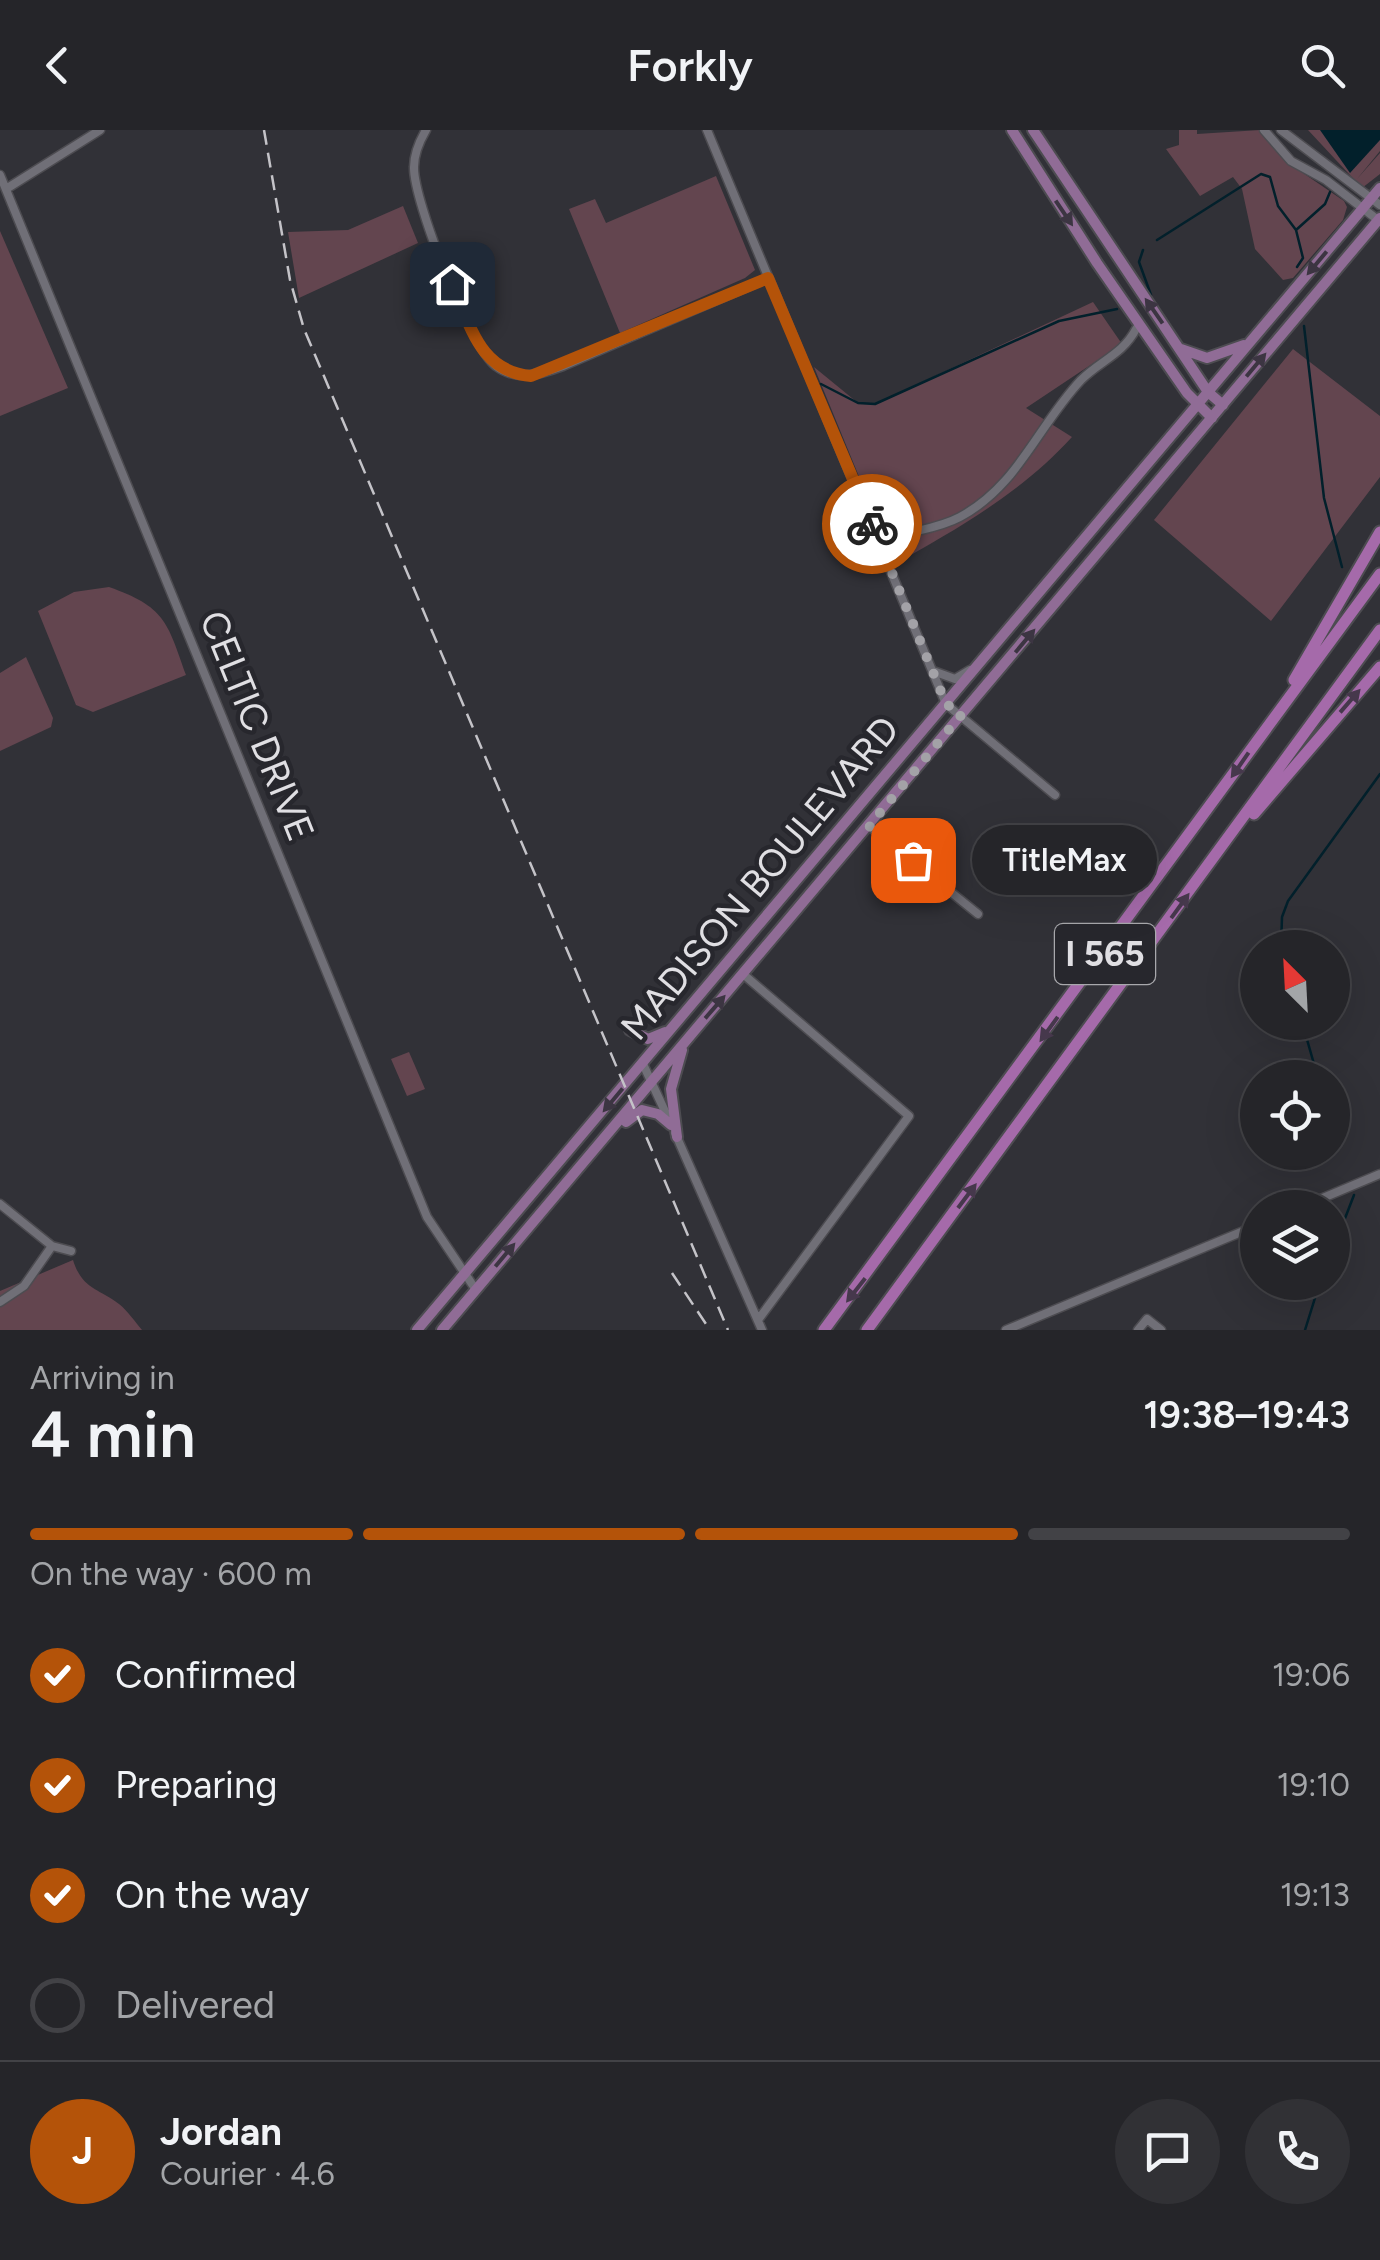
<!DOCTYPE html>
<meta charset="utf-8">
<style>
body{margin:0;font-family:Figtree,sans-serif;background:#313135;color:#f1f3f6;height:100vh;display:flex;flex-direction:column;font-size:38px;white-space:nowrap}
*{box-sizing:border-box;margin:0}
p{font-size:32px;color:#a3a5a8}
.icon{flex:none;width:55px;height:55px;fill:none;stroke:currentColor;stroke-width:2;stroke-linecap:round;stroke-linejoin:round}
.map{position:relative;height:1200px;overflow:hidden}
.panel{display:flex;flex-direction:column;background:#252529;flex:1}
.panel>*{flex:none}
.needle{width:65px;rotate:336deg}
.buttons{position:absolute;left:1240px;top:800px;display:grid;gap:20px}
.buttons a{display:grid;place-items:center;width:110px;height:110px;border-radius:50%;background:#252529;box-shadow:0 10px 40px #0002,0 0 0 2px #424246;font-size:50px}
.pin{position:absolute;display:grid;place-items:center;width:85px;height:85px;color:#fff;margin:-42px;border-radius:20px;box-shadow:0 5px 15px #0006}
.courier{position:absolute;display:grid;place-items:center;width:100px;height:100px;margin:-50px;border:8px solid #b45309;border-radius:50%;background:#fff;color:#222;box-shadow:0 2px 12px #0007}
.bubble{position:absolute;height:70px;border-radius:35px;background:#252529;box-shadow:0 10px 40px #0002,0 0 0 2px #424246;font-size:32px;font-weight:600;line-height:70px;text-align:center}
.headline em{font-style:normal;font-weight:600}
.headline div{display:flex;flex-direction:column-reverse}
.headline{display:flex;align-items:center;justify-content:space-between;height:170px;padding:0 30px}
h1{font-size:65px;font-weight:600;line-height:75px}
.bar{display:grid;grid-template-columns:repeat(4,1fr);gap:15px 10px;align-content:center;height:120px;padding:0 30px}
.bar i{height:12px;border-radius:8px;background:#424246}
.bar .on{background:#b45309}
.bar p{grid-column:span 4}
.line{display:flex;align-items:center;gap:25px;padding:0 30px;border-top:2px solid #424246}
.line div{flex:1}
.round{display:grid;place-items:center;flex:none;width:105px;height:105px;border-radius:52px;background:#313135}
ol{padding:0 30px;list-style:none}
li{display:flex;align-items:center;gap:30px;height:110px}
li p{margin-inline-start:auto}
li .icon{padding:10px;border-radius:50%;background:#b45309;color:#fff;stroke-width:4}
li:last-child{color:#a3a5a8}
li i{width:55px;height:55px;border:5px solid #424246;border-radius:50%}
header{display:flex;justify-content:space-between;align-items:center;height:130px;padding:0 30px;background:#252529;font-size:45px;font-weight:600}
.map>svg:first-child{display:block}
</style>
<header><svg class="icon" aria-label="back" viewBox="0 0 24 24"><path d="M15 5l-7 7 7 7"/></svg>Forkly<svg class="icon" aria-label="search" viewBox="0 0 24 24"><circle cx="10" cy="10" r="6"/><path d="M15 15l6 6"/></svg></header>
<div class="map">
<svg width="1380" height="1200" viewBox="0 0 1380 1200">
<rect width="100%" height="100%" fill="#313137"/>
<path fill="#63454f" d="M1179 0H1197V4L1260 0 1287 32 1344 71 1347 77 1343 90 1293 148 1283 150 1255 119 1242 59 1233 47 1200 66 1166 19 1179 15Z
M1308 0H1380V21L1357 49 1380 23V44L1362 58Z
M716 46 755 140 745 148 620 203 569 79 595 69 606 93Z
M403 76 418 113 299 168 288 102 348 100Z
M0 101 68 258 0 286Z
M1093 172 1122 214 1026 278 1072 307C1022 362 959 398 895 434L814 237 858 273 875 274Z
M1293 219 1380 286V347L1271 491 1154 390Z
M109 457C165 477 167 491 186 545L93 582 76 575 38 481 74 462Z
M26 527 53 588 51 597 0 621V543Z
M409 922 425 959 407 966 391 929Z
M73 1130C82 1159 98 1158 119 1174 128 1181 135 1192 142 1200H0V1161Z"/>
<path fill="#02202b" d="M1320 0H1380V10L1350 43Z"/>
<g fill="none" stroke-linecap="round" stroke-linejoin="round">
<path stroke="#02202b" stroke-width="2.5" d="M1157 110 1261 44 1270 47 1278 76 1296 100
M1143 120 1139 132 1151 165
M1297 137 1303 128 1296 100 1325 74 1330 62
M1304 196 1324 368 1342 437
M821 254 858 273 875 274 1059 191 1117 179
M1281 818 1282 787 1288 771 1380 644
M1302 892 1318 948
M1332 1122 1354 1065
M1305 1200 1320 1152"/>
<g stroke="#4d4c51" stroke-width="11">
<path id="minor" d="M426 0C419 12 414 23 414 37 413 70 471 218 496 236 517 252 541 244 563 236L768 148
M707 0 946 574 1055 665
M1264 0 1291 31 1326 50 1378 90
M1281 0 1380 75
M0 45 427 1087 476 1160
M6 59 100 0
M880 413C906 400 934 401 960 387 1018 356 1037 297 1081 250 1100 231 1123 224 1136 199
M933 541 955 549 970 540
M869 696 978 784
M743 844 909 986 758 1190
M643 934 669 990
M675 1003 762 1200
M0 1074 52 1116 71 1121
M1299 1078 1380 1044
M0 1172 24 1156 52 1116
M1006 1200 1258 1095
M1138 1200 1147 1189 1161 1200"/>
</g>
<g stroke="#4d4c51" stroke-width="14">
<path id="major" d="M1012 0 1097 133 1187 263 1212 288
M1033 0 1208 262 1223 275
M1181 219 1207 228 1244 215
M630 900 648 909 665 902
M626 992 642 980 658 984 671 995
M677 1007 671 959 682 920
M417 1200 1380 58
M442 1200 1380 88"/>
</g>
<g stroke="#4d4c51" stroke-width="15">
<path id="highway" d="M1294 550 1380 402
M1254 684 1380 537
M824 1200 1380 444
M867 1200 1380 500"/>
</g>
<use href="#minor" stroke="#706f77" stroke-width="8"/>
<use href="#major" stroke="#906c96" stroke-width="10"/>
<use href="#highway" stroke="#a56aaa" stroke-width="11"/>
<path stroke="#c4c3c8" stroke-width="2.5" stroke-dasharray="15 8" stroke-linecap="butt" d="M264 0 290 150 304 199 728 1200
M672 1143 710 1200"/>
</g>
<defs><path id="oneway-solid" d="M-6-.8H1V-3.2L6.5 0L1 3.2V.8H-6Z" transform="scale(2.5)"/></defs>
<g fill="#3c3542">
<use href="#oneway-solid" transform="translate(1064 83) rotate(56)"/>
<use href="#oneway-solid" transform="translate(1317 133) rotate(130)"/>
<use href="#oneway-solid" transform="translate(1154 181) rotate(-125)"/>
<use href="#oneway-solid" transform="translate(1256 235) rotate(-50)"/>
<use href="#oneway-solid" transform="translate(1025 511) rotate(-50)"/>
<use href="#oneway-solid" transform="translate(715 877) rotate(-49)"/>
<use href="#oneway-solid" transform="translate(613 970) rotate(130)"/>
<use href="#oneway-solid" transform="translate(505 1125) rotate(-50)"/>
</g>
<g fill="#46384c">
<use href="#oneway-solid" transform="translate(1350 571) rotate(-49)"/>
<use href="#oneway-solid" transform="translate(1240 635) rotate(125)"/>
<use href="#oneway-solid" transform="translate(1180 776) rotate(-54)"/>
<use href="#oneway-solid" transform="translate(1049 899) rotate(126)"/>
<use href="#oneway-solid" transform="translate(967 1066) rotate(-53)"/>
<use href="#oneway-solid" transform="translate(856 1160) rotate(128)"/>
</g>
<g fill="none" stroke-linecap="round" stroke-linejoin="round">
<path stroke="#a3a2a7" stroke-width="10" stroke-dasharray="0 18" d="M872 394 946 574 962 584 869 696 913 730"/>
<path stroke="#b45309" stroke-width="12" d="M452 154C471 196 479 241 531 246L768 148 872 394"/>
</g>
<g text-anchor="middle" stroke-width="9" stroke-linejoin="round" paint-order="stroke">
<rect fill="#27272d" stroke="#a8a8ac" stroke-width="2.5" x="1055" y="794" width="100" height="60" rx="8"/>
<g font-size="35" font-weight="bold" fill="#e0dfe3">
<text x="1105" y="836">I 565</text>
</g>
<g font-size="38" fill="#e0dfe3" stroke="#27272d">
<text transform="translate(257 596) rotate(68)" y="13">CELTIC DRIVE</text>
<text transform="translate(760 748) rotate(-50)" y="13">MADISON BOULEVARD</text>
</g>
</g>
</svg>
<div class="buttons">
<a><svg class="needle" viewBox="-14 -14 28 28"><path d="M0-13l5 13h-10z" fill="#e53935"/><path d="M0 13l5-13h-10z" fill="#a3a5a8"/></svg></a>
<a><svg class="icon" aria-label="locate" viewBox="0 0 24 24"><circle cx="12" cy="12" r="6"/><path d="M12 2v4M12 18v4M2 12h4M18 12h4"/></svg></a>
<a><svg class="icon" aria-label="layers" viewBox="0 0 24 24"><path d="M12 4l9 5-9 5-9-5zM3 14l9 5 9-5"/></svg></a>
</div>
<div class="pin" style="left:913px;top:730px;background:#ea580c"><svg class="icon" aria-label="bag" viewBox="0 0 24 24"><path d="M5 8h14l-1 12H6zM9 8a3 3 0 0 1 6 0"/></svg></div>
<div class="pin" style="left:452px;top:154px;background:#1f2937"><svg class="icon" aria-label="home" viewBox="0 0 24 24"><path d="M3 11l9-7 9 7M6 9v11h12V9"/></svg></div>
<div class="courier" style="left:872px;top:394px"><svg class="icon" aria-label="bike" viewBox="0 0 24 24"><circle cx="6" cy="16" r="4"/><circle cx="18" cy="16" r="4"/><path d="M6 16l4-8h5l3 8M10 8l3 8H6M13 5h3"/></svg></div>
<div class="bubble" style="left:972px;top:695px;width:185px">TitleMax</div>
</div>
<section class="panel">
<div class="headline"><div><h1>4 min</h1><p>Arriving in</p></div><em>19:38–19:43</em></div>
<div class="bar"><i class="on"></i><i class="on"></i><i class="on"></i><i></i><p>On the way · 600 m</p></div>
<ol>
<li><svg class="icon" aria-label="check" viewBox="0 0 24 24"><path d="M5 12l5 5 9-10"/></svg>Confirmed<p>19:06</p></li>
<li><svg class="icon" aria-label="check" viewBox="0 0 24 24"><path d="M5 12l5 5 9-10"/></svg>Preparing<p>19:10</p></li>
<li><svg class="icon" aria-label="check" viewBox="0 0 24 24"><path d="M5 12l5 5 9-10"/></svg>On the way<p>19:13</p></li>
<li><i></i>Delivered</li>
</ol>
<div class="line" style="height:180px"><b class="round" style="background:#b45309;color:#fff">J</b><div><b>Jordan</b><p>Courier · 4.6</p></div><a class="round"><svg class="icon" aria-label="chat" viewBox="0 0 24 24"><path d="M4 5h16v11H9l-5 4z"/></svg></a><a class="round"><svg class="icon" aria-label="phone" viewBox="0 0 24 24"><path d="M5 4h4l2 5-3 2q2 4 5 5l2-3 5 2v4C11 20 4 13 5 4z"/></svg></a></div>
</section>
